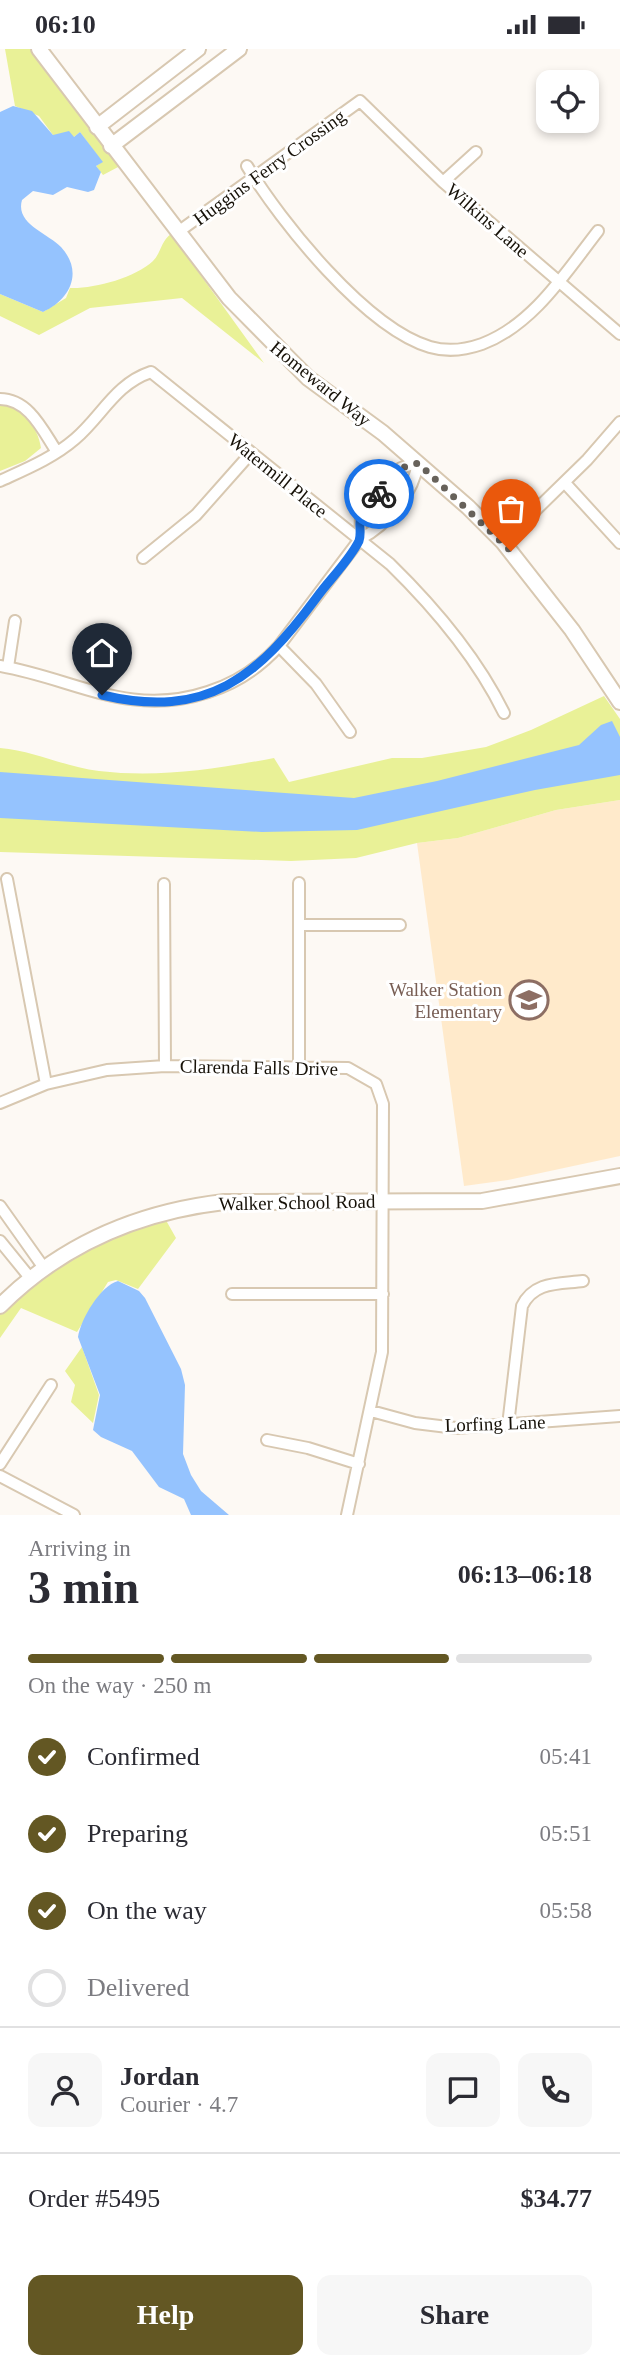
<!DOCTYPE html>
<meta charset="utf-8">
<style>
body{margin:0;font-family:Georgia,serif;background:#f7f7f7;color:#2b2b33;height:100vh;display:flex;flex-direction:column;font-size:26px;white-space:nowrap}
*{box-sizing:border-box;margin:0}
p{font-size:23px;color:#7c7c81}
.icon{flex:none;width:38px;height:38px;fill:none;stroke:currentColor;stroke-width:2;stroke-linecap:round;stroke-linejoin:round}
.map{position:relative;height:1466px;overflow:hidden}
.drawer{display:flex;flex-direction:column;background:#fff;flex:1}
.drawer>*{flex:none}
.buttons{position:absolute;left:536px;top:21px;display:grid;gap:14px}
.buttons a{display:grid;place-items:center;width:63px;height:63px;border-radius:14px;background:#fff;box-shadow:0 4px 10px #0003;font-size:35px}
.pin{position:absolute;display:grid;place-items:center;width:60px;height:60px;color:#fff;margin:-72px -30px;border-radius:50% 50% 50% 0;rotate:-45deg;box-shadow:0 0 7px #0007}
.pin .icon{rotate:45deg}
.courier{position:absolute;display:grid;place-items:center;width:70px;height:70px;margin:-35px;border:5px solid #1a73e8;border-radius:50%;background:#fff;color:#222;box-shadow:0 2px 9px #0007}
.summary em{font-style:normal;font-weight:700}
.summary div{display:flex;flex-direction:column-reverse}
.summary{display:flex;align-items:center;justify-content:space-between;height:119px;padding:0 28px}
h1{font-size:46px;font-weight:700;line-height:52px}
.bar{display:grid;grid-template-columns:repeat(4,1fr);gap:10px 7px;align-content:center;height:84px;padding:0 28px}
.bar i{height:9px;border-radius:5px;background:#e1e1e2}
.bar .on{background:#635723}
.bar p{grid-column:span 4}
.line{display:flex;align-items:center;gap:18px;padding:0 28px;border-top:2px solid #e1e1e2}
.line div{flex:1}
.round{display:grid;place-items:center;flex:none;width:74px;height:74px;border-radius:14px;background:#f7f7f7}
ol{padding:0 28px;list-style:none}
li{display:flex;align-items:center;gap:21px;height:77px}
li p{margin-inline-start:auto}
li .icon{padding:7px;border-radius:50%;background:#635723;color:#fff;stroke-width:4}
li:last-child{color:#7c7c81}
li i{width:38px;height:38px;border:4px solid #e1e1e2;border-radius:50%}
.primary-button{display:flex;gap:14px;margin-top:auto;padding:14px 28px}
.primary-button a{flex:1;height:80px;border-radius:14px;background:#635723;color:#fff;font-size:28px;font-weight:700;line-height:80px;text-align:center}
.primary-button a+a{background:#f7f7f7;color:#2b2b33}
.status{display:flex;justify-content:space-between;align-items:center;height:49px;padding:0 35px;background:#fff;direction:ltr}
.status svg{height:19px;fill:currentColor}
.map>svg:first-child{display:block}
</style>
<div class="status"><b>06:10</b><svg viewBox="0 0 49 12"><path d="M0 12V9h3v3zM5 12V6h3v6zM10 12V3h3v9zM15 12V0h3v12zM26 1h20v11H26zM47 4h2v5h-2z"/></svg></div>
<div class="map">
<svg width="620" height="1466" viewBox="0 0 620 1466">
<rect width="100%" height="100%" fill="#fdf9f4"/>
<path fill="#ffeacb" d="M620 751V1107L508 1131 464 1137 417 794 458 789 556 761Z"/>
<path fill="#e9f197" d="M5 0H30L120 117 103 126 96 117 102 113 80 83 74 88 53 86 39 67 15 57Z
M171 185 264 314 182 249 90 259 39 286 0 267V245L43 263 66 249 70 239C93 240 135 229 153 212 161 204 161 192 171 185Z
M0 353C20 359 38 376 41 399L25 412 0 422Z
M604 647 620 670V751L556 761 458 789 417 794 356 809 291 812 0 803V699C35 702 65 718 99 722 159 729 216 720 274 709L289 733 392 709H422L486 698 531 681Z
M163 1166 176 1189 138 1240 116 1231 108 1233 77 1283 21 1259 0 1289V1260L74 1202Z
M82 1298 99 1346 93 1374 71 1353 75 1336 65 1322Z"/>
<path fill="#95c3fe" d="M13 57 32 62 53 86 69 82 74 88 80 83 103 113 96 117 101 123 94 141 88 143 67 138 53 146 33 142 22 151C15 175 48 184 61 198 84 223 70 251 43 263L0 245V63Z
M612 672 620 688V726L535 741 357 781 262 783 0 769V723L354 749 437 732 579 696 601 676Z
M118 1232 139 1242 145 1249 181 1320 185 1336 183 1405 191 1426 201 1442 229 1466H191L184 1450 159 1438 132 1402 101 1388 93 1381 100 1346 78 1288C81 1270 100 1237 118 1232Z"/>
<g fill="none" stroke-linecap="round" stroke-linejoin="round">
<g stroke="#d8c8b1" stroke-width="14">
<path id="street" d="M247 117C281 173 366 279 430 298 447 303 465 301 482 295 533 276 566 223 598 182
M443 133 476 103
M178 183 360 52 443 133 620 285
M0 350C29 350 43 382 57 403
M0 432C26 420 53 409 75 390 102 367 115 335 151 323L390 515C435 559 476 607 504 664
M565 434 620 494
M503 493 587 411 620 373
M143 509 196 466 251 404
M279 597 316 635 350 683
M0 617C75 630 129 669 208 643 237 634 259 619 279 597L360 490C387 476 414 444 418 413L401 419 361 466 360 490
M8 618 15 572
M7 830 46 1035
M164 835 165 1017
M299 876H400
M299 1017V834
M0 1054 46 1035 107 1021 165 1017 348 1019 376 1035 383 1055 382 1303 347 1466
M0 1157 44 1219
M0 1192 31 1230
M232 1245H383
M371 1362 415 1374 456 1379 620 1367
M508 1376 522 1257C534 1232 559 1235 583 1232
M267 1391 308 1399 359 1415
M0 1415 51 1336
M0 1427 74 1466"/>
</g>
<g stroke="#d8c8b1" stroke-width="18">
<path id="secondary" d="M39 0 229 249 308 329 383 384 468 458 503 493 572 581 620 653
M97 78 198 0
M111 97 239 0
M0 1257C62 1195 138 1163 224 1153L482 1152 620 1127"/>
</g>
<use href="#street" stroke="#fff" stroke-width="10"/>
<use href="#secondary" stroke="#fff" stroke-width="14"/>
</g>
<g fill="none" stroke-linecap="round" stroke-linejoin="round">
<path stroke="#67625b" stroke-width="7" stroke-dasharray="0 12.6" d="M379 445 401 419 418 414 511 502"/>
<path stroke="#1a73e8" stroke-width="9" d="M102 646C207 671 258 628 317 548 330 530 349 512 359 492 362 484 358 474 361 466 364 459 374 451 379 445"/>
</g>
<defs>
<g id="school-ring" transform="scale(2.0125)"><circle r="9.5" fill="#fff" stroke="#8d6e63" stroke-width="1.5"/><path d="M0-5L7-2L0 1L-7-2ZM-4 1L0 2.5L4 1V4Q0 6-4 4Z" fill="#8d6e63"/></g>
</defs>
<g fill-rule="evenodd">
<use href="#school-ring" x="529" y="951"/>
</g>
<g text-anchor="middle" stroke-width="6" stroke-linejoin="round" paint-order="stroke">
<g font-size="19" fill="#161108" stroke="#fff">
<text transform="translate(269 118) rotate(-36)" y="7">Huggins Ferry Crossing</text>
<text transform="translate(488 171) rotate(41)" y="7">Wilkins Lane</text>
<text transform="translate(321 334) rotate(39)" y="7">Homeward Way</text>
<text transform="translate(278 426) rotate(39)" y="7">Watermill Place</text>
<text transform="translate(259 1018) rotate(1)" y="7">Clarenda Falls Drive</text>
<text transform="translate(297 1153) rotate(-1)" y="7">Walker School Road</text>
<text transform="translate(495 1374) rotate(-2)" y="7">Lorfing Lane</text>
</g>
<g font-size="19" fill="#785e54" stroke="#fff" text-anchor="end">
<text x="502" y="947">Walker Station<tspan x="502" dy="22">Elementary</tspan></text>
</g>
</g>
</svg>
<div class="buttons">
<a><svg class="icon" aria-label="locate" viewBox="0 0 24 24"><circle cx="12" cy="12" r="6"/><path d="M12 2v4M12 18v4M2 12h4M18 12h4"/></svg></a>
</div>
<div class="pin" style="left:511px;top:502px;background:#ea580c"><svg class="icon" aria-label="bag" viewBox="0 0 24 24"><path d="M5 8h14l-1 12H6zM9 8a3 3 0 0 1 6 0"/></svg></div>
<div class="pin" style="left:102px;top:646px;background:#1f2937"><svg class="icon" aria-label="home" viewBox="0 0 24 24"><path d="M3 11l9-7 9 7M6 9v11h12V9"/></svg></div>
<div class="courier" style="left:379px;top:445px"><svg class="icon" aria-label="bike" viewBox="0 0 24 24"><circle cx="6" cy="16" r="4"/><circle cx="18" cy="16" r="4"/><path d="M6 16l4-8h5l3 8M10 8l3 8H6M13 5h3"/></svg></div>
</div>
<section class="drawer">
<div class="summary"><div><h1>3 min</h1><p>Arriving in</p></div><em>06:13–06:18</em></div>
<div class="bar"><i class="on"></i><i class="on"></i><i class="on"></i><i></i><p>On the way · 250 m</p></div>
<ol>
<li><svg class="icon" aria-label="check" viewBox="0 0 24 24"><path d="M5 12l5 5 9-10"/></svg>Confirmed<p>05:41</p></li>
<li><svg class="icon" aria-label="check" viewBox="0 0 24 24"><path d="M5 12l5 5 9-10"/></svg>Preparing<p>05:51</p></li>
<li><svg class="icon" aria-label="check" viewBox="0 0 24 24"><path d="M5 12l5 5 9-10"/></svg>On the way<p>05:58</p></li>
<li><i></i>Delivered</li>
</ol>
<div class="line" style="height:126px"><a class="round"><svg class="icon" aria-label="person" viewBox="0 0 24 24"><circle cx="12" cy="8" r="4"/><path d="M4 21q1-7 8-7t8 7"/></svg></a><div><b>Jordan</b><p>Courier · 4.7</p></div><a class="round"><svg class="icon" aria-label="chat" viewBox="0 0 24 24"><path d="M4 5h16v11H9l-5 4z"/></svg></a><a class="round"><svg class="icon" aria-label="phone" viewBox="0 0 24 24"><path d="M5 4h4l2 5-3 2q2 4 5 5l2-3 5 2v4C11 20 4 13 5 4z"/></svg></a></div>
<div class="line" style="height:91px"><div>Order #5495</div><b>$34.77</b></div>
<div class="primary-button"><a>Help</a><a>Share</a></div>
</section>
